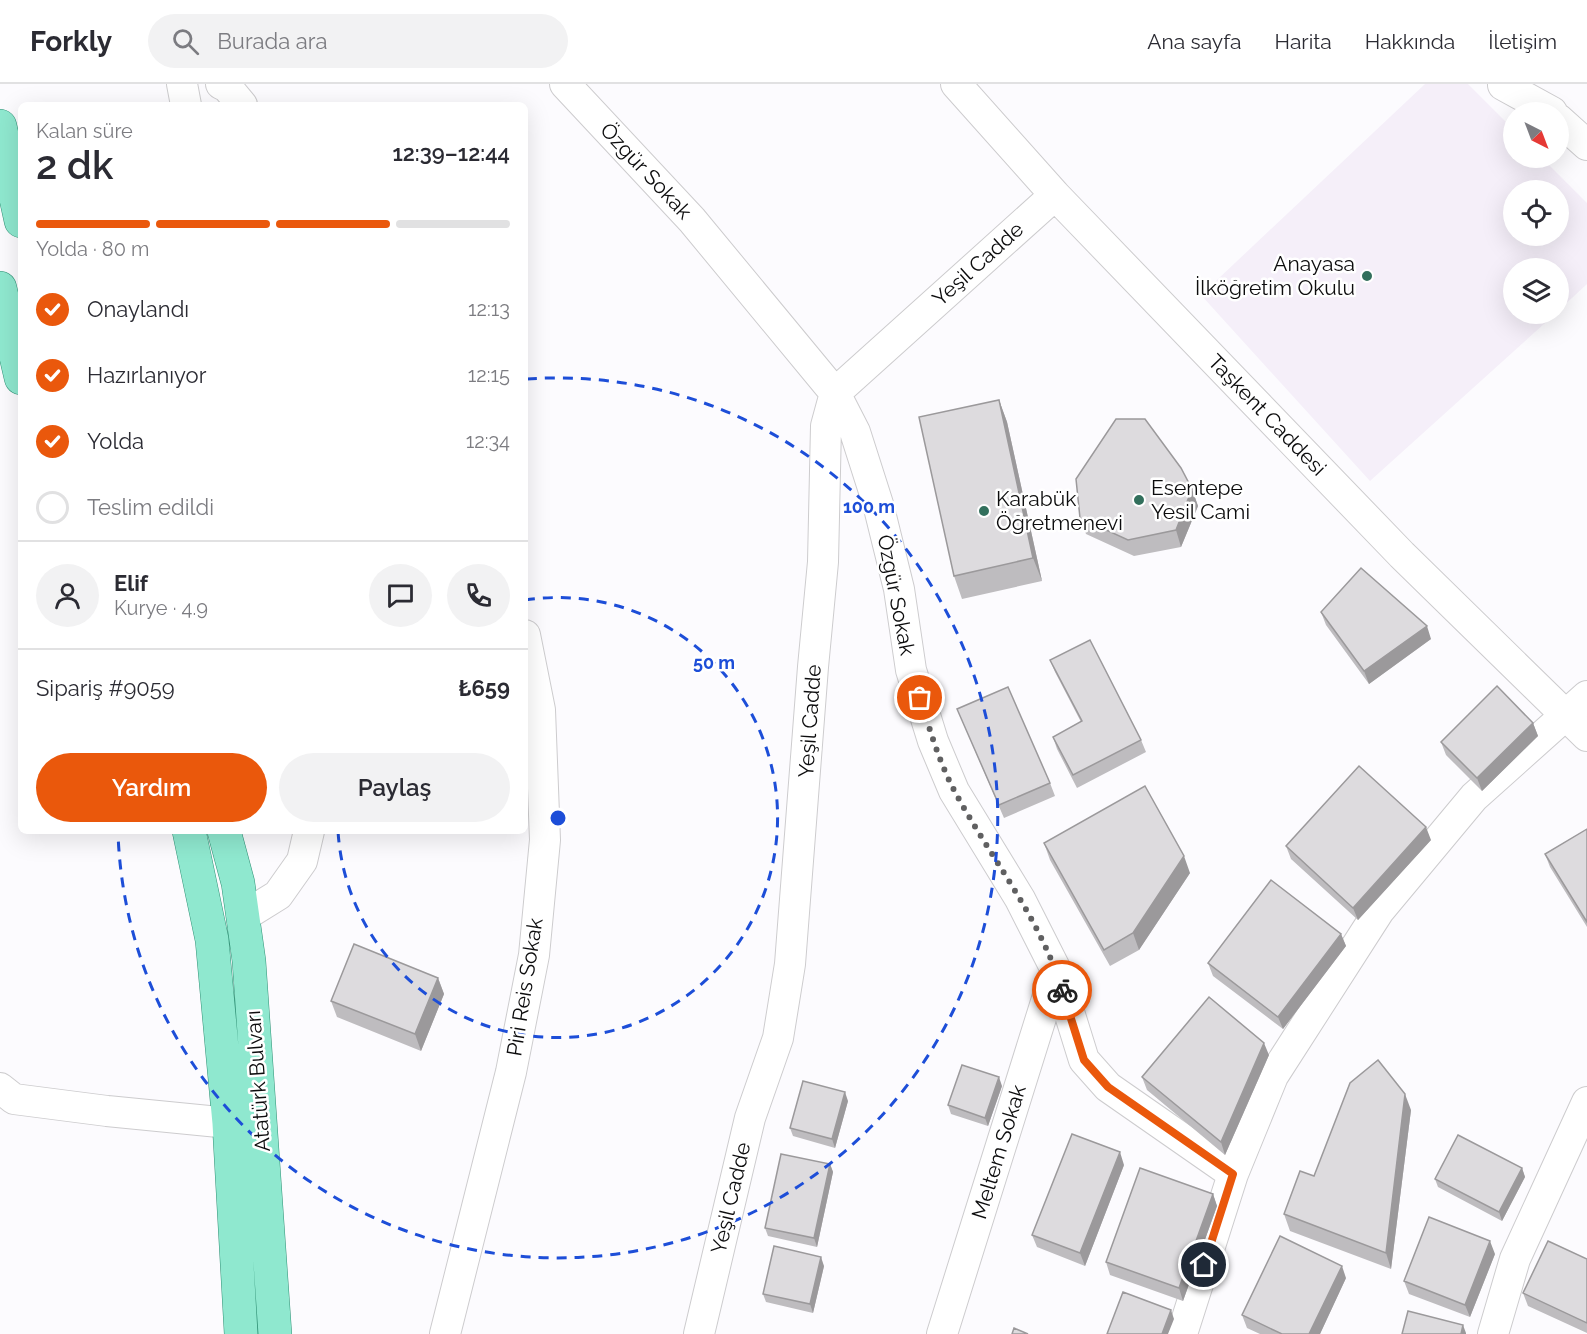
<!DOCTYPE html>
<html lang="tr">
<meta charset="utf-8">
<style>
body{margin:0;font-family:Raleway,sans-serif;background:#f2f2f3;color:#2b2b33;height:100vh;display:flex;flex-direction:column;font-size:22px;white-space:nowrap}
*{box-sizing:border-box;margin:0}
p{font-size:20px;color:#7c7c81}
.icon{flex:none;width:33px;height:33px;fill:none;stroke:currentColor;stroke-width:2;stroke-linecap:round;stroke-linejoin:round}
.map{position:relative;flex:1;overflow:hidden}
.panel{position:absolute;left:18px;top:18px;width:510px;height:732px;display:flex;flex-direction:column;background:#fff;border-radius:9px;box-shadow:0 6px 24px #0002}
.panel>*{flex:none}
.needle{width:39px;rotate:138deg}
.controls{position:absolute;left:1503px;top:18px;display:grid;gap:12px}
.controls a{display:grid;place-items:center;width:66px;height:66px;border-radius:50%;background:#fff;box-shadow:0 6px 24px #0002;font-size:30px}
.pin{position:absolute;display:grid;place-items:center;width:51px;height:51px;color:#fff;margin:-26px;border:3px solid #fff;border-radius:50%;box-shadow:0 2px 6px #0007}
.courier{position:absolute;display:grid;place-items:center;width:60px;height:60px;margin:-30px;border:4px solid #ea580c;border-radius:50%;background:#fff;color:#222;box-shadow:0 2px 8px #0007}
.overview em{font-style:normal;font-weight:600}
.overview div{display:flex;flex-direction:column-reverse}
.overview{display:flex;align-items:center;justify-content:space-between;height:102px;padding:0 18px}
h1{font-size:39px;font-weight:600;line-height:45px}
.bar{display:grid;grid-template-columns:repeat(4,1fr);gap:9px 6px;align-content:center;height:72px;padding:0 18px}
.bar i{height:8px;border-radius:4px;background:#e1e1e2}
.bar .active{background:#ea580c}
.bar p{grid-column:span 4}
.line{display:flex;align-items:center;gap:15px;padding:0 18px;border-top:2px solid #e1e1e2}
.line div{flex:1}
.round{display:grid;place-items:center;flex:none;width:63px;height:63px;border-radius:32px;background:#f2f2f3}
ol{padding:0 18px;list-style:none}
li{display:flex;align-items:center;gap:18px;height:66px}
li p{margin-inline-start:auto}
li .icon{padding:6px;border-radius:50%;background:#ea580c;color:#fff;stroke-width:4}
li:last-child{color:#7c7c81}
li i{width:33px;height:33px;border:3px solid #e1e1e2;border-radius:50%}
.primary-button{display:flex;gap:12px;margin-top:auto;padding:12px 18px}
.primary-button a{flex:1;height:69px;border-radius:36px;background:#ea580c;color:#fff;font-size:24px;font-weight:600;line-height:69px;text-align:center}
.primary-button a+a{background:#f2f2f3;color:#2b2b33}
header{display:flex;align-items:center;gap:36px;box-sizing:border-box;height:84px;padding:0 30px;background:#fff;border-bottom:2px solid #e1e1e2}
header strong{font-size:28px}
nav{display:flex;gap:33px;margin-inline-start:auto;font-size:21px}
.search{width:420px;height:54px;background:#f2f2f3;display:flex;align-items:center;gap:15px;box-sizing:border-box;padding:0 21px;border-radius:33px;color:#7c7c81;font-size:22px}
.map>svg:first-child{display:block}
</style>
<header>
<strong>Forkly</strong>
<div class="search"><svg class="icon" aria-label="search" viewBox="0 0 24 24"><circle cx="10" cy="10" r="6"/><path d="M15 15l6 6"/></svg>Burada ara</div>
<nav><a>Ana sayfa</a><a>Harita</a><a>Hakkında</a><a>İletişim</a></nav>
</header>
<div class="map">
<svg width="1587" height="1250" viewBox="0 0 1587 1250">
<rect width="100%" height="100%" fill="#fcfbfe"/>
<path fill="#f5eff9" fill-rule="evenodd" d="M1425 0H1468L1513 45 1514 74H1542L1587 119V200L1559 226 1558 184H1514V230H1555L1370 397 1201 211ZM1514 106H1558V152H1514Z"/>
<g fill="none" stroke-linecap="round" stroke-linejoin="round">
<g stroke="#cdccce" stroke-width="32">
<path id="minor" d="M182 0 186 21
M221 0 227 3 242 21
M565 0 692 136 835 309 855 348 878 420 899 505 911 586 933 657 954 707 1020 815 1056 886 1084 976 1108 1003 1233 1090
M956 0 1055 111 1402 471 1587 652
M1503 1 1552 28
M1558 35 1587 61
M244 832 278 811 302 777 309 747
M0 1004 14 1015 107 1027 229 1039
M445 1250 511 988 534 871 545 756 540 626 525 551
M699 1250 750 1034 778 954 790 880 813 583 823 478 826 342 835 309 1055 111
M942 1250 1056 886
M1182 1250 1233 1090 1273 992 1379 827 1474 713 1587 612
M1493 1250 1515 1175 1587 1018"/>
</g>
<g stroke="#319176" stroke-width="34">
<path id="major" d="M0 42 21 137
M0 204 21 294
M189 747 212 856 229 1039 241 1250
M224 747 238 799 249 877 275 1250"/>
</g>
<use href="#minor" stroke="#fff" stroke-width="30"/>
<use href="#major" stroke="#8fe8cf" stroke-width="33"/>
</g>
<path fill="#bebcbf" d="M999 316 1007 338 1042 497 962 515 954 492Z
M1192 405 1198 422 1181 463 1134 472 1086 450 1080 434Z
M1321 528 1431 555 1369 600 1326 541Z
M1050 576 1141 656 1146 668 1077 704 1057 665 1053 653 1081 638 1055 588Z
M957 625 1050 699 1055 712 1004 734Z
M1533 639 1538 652 1482 707 1446 671 1441 658Z
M1587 745V843L1550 783 1545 770Z
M1431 756 1358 836 1291 775 1286 762Z
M1044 759 1190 789 1139 866 1110 882 1050 776Z
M1341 850 1346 862 1283 945 1213 892 1208 879Z
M438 894 444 910 421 967 337 933 331 917Z
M1269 971 1225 1071 1147 1006 1142 993Z
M1002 1002 988 1042 951 1030 948 1021Z
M848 1017 835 1064 793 1052 790 1044Z
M1411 1026 1391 1185 1290 1147 1284 1130 1314 1092Z
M830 1080 833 1088 817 1163 768 1152 765 1144Z
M1124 1081 1085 1182 1037 1163 1032 1151Z
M1522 1084 1525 1093 1502 1137 1438 1103 1435 1095Z
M1213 1110 1217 1122 1183 1217 1110 1191 1106 1178Z
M1495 1170 1470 1233 1409 1210 1404 1197Z
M1587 1175V1249L1528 1222 1523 1209Z
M824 1182 813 1229 766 1218 763 1210Z
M1346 1194 1320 1250H1260L1247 1244 1242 1231Z"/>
<path fill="#9b999b" d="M999 316 1007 338 1042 497 1033 474Z
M1192 405 1198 422 1181 463 1176 446Z
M1427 542 1431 555 1369 600 1364 587Z
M1533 639 1538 652 1482 707 1477 694Z
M1426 743 1431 756 1358 836 1353 824Z
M1184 772 1190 789 1139 866 1133 849Z
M1341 850 1346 862 1283 945 1278 933Z
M438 894 444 910 421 967 415 950Z
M1264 959 1269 971 1225 1071 1221 1058Z
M999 993 1002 1002 988 1042 985 1034Z
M845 1008 848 1017 835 1064 832 1055Z
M1405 1010 1411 1026 1391 1185 1386 1169Z
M1120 1068 1124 1081 1085 1182 1080 1169Z
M830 1080 833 1088 817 1163 814 1154Z
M1522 1084 1525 1093 1502 1137 1499 1128Z
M1213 1110 1217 1122 1183 1217 1179 1204Z
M1490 1157 1495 1170 1470 1233 1465 1221Z
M821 1173 824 1182 813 1229 810 1220Z
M1342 1182 1346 1194 1320 1250H1309Z
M1171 1226 1174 1235 1168 1250H1162Z
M1463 1241 1466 1249V1250H1461Z"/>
<path fill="#dddbde" stroke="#9b999b" stroke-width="1.5" d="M999 316 1033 474 954 492 919 333Z
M1116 335H1145L1181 384 1192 405 1176 446 1128 456 1080 434 1076 395Z
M1361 484 1427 542 1364 587 1321 528Z
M1090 556 1141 656 1073 691 1053 653 1082 637 1050 576Z
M1497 602 1533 639 1477 694 1441 658Z
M1008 603 1050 699 999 721 957 625Z
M1359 682 1426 743 1353 824 1286 762Z
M1145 702 1184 772 1133 849 1104 866 1044 759Z
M1587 745V838L1545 770Z
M1271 796 1341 850 1278 933 1208 879Z
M354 860 438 894 415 950 331 917Z
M1209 913 1264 959 1221 1058 1142 993Z
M1378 976 1405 1010 1386 1169 1284 1130 1300 1087 1314 1092 1350 999Z
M962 981 999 993 985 1034 948 1021Z
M803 997 845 1008 832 1055 790 1044Z
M1072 1050 1120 1068 1080 1169 1032 1151Z
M1458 1051 1522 1084 1499 1128 1435 1095Z
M781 1070 830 1080 814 1154 765 1144Z
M1140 1084 1213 1110 1179 1204 1106 1178Z
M1429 1133 1490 1157 1465 1221 1404 1197Z
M1280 1152 1342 1182 1309 1250H1282L1242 1231Z
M1548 1157 1587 1175V1239L1523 1209Z
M774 1162 821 1173 810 1220 763 1210Z
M1123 1208 1171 1226 1162 1250H1107Z
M1408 1227 1463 1241 1461 1250H1402Z
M1014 1244 1028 1250H1012Z"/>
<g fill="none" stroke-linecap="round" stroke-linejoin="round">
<path stroke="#606061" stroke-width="6" stroke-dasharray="0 10.8" d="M920 614C930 646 939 678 955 708 990 773 1041 835 1062 906"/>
<path stroke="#ea580c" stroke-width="8" d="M1062 906 1084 976 1108 1003 1233 1090 1204 1181"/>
</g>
<g fill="none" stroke="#1d4ed8" stroke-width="3" stroke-dasharray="10 8">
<path d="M525 516A220 220 0 1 1 338 747"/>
<path d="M527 295A440 440 0 1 1 118 749"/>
</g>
<g fill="#326f5c" stroke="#fff" stroke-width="2">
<circle cx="1367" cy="192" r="6"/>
<circle cx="1139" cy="416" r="6"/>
<circle cx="984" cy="427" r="6"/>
</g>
<g text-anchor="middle" stroke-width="5" stroke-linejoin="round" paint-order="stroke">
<g font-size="21" fill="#0c0c0d" stroke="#fff">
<text transform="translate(646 87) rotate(47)" y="7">Özgür Sokak</text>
<text transform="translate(978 180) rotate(-42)" y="7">Yeşil Cadde</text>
<text transform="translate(1267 331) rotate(46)" y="7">Taşkent Caddesi</text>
<text transform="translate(896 511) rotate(79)" y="7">Özgür Sokak</text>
<text transform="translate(810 637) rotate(-86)" y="7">Yeşil Cadde</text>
<text transform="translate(525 903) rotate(-81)" y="7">Piri Reis Sokak</text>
<text transform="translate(258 997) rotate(-94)" y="7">Atatürk Bulvarı</text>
<text transform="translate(999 1068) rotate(-73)" y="7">Meltem Sokak</text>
<text transform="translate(731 1114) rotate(-77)" y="7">Yeşil Cadde</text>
</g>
<g font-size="21" fill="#0c0c0d" stroke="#fff" text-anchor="start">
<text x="1355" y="187" text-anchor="end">Anayasa<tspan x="1355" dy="24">İlköğretim Okulu</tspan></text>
<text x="1151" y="411">Esentepe<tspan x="1151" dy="24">Yesil Cami</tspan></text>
<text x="996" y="422">Karabük<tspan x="996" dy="24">Öğretmenevi</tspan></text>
</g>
</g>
<circle cx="558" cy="734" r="9" fill="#1d4ed8" stroke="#fff" stroke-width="3"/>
<g font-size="18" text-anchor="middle" font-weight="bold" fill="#1d4ed8" stroke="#fff" stroke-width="5" stroke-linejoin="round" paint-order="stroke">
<text x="869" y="429">100 m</text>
<text x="714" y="585">50 m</text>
</g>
</svg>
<div class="controls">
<a><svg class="needle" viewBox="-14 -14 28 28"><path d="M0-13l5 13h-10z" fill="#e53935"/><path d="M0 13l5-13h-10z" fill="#7c7c81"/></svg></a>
<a><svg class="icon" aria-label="locate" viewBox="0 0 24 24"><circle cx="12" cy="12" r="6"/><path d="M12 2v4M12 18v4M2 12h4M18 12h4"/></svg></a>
<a><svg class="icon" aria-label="layers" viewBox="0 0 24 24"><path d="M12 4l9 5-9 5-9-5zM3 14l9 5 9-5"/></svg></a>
</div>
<div class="pin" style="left:920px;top:614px;background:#ea580c"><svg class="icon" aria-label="bag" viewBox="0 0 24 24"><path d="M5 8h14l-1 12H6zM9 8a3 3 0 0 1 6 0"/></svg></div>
<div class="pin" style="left:1204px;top:1181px;background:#1f2937"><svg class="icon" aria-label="home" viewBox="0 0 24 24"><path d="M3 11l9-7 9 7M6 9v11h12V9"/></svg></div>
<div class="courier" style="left:1062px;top:906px"><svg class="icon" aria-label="bike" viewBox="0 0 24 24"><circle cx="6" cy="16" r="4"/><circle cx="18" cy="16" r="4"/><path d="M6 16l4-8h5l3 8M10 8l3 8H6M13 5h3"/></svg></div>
<section class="panel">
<div class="overview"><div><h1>2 dk</h1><p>Kalan süre</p></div><em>12:39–12:44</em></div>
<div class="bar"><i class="active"></i><i class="active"></i><i class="active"></i><i></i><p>Yolda · 80 m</p></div>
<ol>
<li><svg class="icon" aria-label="check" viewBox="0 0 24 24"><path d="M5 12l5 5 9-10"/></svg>Onaylandı<p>12:13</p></li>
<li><svg class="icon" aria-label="check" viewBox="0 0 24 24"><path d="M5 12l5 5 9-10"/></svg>Hazırlanıyor<p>12:15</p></li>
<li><svg class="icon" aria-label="check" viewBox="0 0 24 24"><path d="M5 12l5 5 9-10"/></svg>Yolda<p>12:34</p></li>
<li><i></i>Teslim edildi</li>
</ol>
<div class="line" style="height:108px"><a class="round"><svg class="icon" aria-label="person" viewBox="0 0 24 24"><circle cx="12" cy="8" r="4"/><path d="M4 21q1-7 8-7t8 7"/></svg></a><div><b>Elif</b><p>Kurye · 4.9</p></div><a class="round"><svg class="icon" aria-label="chat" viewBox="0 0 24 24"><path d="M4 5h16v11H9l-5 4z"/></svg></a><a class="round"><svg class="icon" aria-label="phone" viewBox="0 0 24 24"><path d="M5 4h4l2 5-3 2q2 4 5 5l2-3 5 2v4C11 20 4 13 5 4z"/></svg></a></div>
<div class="line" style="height:78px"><div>Sipariş #9059</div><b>₺659</b></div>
<div class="primary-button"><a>Yardım</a><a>Paylaş</a></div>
</section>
</div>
